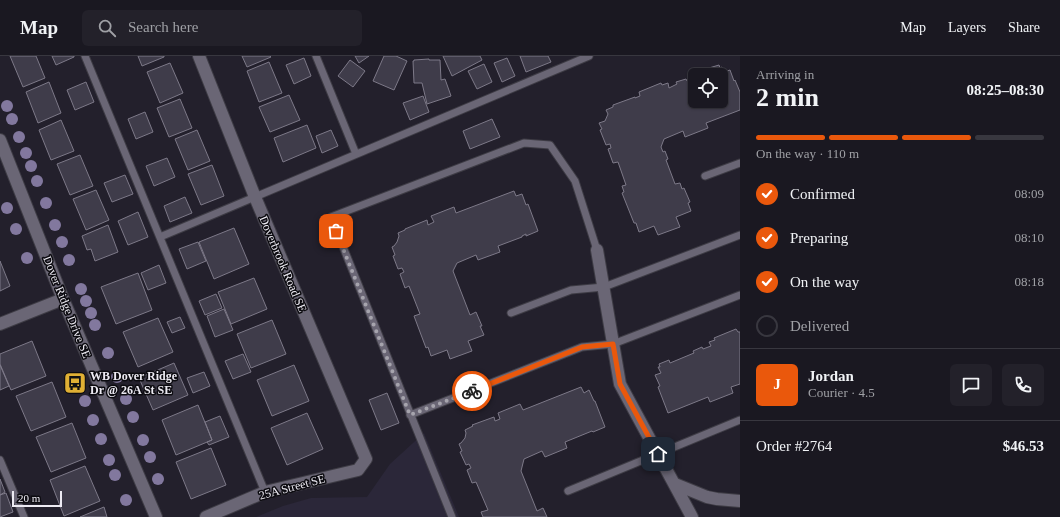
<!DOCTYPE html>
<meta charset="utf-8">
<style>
body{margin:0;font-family:Georgia,serif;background:#23212a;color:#f1f3f6;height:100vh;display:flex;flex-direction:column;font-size:15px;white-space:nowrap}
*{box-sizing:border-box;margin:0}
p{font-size:13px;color:#9fa0a5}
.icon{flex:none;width:22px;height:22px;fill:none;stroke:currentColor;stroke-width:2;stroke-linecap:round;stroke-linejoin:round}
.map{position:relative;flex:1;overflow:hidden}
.side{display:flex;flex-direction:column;background:#1a1821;width:320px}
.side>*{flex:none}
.buttons{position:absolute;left:688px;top:12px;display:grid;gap:8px}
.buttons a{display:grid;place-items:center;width:40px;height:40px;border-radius:6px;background:#1a1821;box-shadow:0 1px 3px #0004,0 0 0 1px #38373f;font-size:20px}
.scale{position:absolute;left:12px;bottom:10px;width:50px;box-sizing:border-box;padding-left:4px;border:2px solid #edebf3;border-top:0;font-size:11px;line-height:14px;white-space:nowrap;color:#edebf3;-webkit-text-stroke:3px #0c0b10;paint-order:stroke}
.pin{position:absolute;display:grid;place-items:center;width:34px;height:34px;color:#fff;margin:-17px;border-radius:8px;box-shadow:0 2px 6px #0006}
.courier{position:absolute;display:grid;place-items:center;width:40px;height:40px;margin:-20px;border:3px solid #ea580c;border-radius:50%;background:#fff;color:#222;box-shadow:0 1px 5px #0007}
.headline em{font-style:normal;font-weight:800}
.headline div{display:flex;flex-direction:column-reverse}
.headline{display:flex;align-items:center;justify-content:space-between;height:68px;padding:0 16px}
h1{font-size:26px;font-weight:800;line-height:30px}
.bar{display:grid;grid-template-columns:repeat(4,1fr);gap:6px 4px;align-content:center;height:48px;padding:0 16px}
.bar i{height:5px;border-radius:3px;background:#38373f}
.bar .current{background:#ea580c}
.bar p{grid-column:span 4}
.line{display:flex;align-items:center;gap:10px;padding:0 16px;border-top:1px solid #38373f}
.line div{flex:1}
.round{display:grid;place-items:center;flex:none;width:42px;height:42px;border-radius:6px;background:#23212a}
ol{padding:0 16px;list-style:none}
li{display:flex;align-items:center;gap:12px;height:44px}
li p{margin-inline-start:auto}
li .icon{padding:4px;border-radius:50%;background:#ea580c;color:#fff;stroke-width:4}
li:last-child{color:#9fa0a5}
li i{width:22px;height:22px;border:2px solid #38373f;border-radius:50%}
header{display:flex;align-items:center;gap:24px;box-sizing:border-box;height:56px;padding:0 20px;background:#1a1821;border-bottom:1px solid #38373f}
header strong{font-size:19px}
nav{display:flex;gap:22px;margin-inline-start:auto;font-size:14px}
.search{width:280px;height:36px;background:#23212a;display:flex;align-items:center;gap:10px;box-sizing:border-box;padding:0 14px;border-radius:6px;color:#9fa0a5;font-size:15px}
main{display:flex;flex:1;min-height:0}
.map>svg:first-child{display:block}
</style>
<header>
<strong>Map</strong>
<div class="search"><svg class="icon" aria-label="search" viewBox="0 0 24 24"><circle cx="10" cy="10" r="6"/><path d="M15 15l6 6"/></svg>Search here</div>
<nav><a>Map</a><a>Layers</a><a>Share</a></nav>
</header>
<main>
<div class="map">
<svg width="740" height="461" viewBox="0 0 740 461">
<rect width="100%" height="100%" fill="#23202c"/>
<path fill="#2b2739" d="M424 377 459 461H256L283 450 311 442 367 441 390 408Z"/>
<path fill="#3f3c4a" stroke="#7d7988" d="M10 0H36L45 22 23 31Z
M52 0H74V1L56 9Z
M138 0H164V1L142 10Z
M242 0H270L271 1 247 11Z
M355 0H369L359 7Z
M384 0H396L407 5 394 34 373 25Z
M443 0H480L482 4 452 20Z
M520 0H548L551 6 526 16Z
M304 2 311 20 294 28 286 9Z
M507 2 515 20 502 26 494 7Z
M429 3V4H440L441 24 445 23 451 40 427 48 422 27H414L413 5H414V4Z
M350 4 365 15 353 31 338 20Z
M269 6 282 37 259 46 247 15Z
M170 7 183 37 160 47 147 16Z
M484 8 492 26 477 33 468 15Z
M719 9 720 12 722 11 724 16 730 14 734 25 735 24 740 36V54L706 67 708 72 685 81 683 75 664 83 661 91 663 96 665 95 668 103 666 104 675 128 680 127 682 133 684 132 690 146 688 147 691 155 676 161 680 171 658 179 654 170 639 176 636 167H634L622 137 624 136 622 130 626 129 618 106 613 107 608 93 611 92 610 88 606 89 600 74 602 73 599 67 605 65 608 58 606 54 613 51V49L635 41V42L640 40 639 36 661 27 662 29 668 27 669 32 677 28 676 26 686 23 687 25 695 21V45H721V19H701L710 15 709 12Z
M49 26 61 57 38 67 26 36Z
M86 26 94 46 75 54 67 34Z
M289 39 300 64 270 76 259 51Z
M423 40 429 56 410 64 403 47Z
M180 43 192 72 169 81 157 52Z
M145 56 153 76 136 83 128 63Z
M492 63 500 81 470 93 463 75Z
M61 64 74 95 51 104 39 74Z
M307 69 316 92 283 106 274 82Z
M197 74 210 105 188 114 175 83Z
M331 74 338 90 322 97 316 80Z
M80 99 93 130 70 139 57 108Z
M167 102 175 121 154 130 146 110Z
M212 109 224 140 201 149 188 118Z
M125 119 133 138 112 146 104 127Z
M96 134 109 164 86 174 73 143Z
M514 135 516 140 522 138 526 149 528 148 538 175 526 180V178L522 180V181L498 190 500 196 478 204 476 199 457 207 453 215 470 259 476 256 482 270H480L484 279 468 285 472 295 450 303 447 294 431 300 428 291 426 292 414 260 420 258 409 230 405 232 400 218 404 216 402 212 398 213 393 200 395 199 392 191 394 190 397 186 399 180 398 177 405 174V173L427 164 428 169 434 166 431 160 454 151 456 157Z
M185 141 192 157 170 166 164 150Z
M138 156 148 181 128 189 118 165Z
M108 169 118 196 95 205 91 193 87 194 82 180Z
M234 172 249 208 214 223 199 186Z
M198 186 206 205 187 213 179 193Z
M0 205 10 230 0 235Z
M159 209 166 227 148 234 141 217Z
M138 217 152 254 116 268 101 231Z
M254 222 267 253 231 268 218 236Z
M216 238 222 252 205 259 199 245Z
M224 253 233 274 215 281 207 260Z
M180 261 185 272 172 277 167 266Z
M158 262 173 296 138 311 123 276Z
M272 264 286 298 251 312 237 278Z
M736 273 738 276H740V328L731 331 733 337 710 346 708 341 668 357 658 331 660 330 655 319 661 317 658 311H660L659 308 669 304 670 307 694 297 693 295 702 291 703 293 711 290 709 286 715 284 714 282Z
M32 285 46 320 11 334 0 308V298Z
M243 298 251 316 233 323 225 305Z
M174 307 188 339 153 354 139 322Z
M0 309 9 330 0 334Z
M294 309 309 345 272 360 257 324Z
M204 316 210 330 193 337 187 322Z
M52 326 66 361 31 375 16 340Z
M581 331 584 337 589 334 594 345H595L605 371 593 376 592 375 565 386 567 392 545 401 542 395 524 403 521 415 537 455 543 452 547 461H483L481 456 488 454 476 426 472 427 467 414 471 412 469 408 466 409 460 396 462 395 459 388 461 387 465 382 466 377 465 374 473 370 472 369 494 361 495 365 500 363 498 357 520 348 523 354Z
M387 337 399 367 381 374 369 344Z
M198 349 212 384 176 399 162 364Z
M307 357 323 393 287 409 271 372Z
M220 360 229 381 209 389 207 386 212 384 205 366Z
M72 367 86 402 51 416 36 381Z
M211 392 226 429 191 443 176 406Z
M85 410 100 445 64 460 50 424Z
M0 423 5 436 0 439Z
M6 437 13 456 0 461V439Z
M104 451 107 461H80Z"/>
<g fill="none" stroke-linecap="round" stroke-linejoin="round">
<g stroke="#3e3c45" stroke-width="9">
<path id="service" d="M85 0 265 436
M316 0 356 98
M705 120 740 107
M160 181 589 0
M511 257 571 234 604 231 740 179
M410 359 582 291 613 288 740 239
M0 404 24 461
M568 435 740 364
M452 461 331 161 524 87 550 89 575 125 597 194"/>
</g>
<g stroke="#3e3c45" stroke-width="14">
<path id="minor" d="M199 0 255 141 366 403 358 414 265 436 206 461
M0 84 63 243 156 461
M597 194 620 328 692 461
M0 268 63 243
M675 428 707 441 717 443 740 445"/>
</g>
<use href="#service" stroke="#6a6675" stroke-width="7"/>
<use href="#minor" stroke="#6a6675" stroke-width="12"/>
</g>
<g fill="#82789e">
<circle cx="7" cy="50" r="6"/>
<circle cx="12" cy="63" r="6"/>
<circle cx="19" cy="81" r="6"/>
<circle cx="26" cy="97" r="6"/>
<circle cx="31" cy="110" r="6"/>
<circle cx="37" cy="125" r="6"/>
<circle cx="46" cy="147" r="6"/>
<circle cx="7" cy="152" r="6"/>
<circle cx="55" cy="169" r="6"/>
<circle cx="16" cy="173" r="6"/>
<circle cx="62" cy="186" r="6"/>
<circle cx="27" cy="202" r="6"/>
<circle cx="69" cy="204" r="6"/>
<circle cx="81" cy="233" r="6"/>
<circle cx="86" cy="245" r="6"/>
<circle cx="91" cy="257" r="6"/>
<circle cx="95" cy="269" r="6"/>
<circle cx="108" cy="297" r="6"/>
<circle cx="117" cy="321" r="6"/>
<circle cx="126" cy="343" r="6"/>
<circle cx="85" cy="345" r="6"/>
<circle cx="133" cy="361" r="6"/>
<circle cx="93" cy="364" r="6"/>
<circle cx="101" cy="383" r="6"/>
<circle cx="143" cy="384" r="6"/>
<circle cx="150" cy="401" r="6"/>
<circle cx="109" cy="404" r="6"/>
<circle cx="115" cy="419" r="6"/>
<circle cx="158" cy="423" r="6"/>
<circle cx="126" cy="444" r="6"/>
</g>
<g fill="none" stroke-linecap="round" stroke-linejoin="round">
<path stroke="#a6a4ad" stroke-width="4" stroke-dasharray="0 7.2" d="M336 175 410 359 472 335"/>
<path stroke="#ea580c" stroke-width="5" d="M472 335 582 291 613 288 620 328 658 398"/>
</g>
<defs>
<g id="bus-square" transform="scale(1.15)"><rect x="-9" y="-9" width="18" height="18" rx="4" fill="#e0b034" stroke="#0c0b10"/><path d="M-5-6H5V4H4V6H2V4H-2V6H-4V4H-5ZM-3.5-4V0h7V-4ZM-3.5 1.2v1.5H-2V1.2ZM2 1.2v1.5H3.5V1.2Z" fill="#111"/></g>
</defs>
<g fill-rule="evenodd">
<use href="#bus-square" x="75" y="327"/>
</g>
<g text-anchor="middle" stroke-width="3" stroke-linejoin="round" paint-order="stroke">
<g font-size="12" fill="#edebf3" stroke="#0c0b10">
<text transform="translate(283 208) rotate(67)" y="4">Doverbrook Road SE</text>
<text transform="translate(67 251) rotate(68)" y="4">Dover Ridge Drive SE</text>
<text transform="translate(292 431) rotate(-15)" y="4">25A Street SE</text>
</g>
<g font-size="12" font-weight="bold" fill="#edebf3" stroke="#0c0b10" text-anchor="start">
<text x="90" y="324">WB Dover Ridge<tspan x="90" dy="14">Dr @ 26A St SE</tspan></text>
</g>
</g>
</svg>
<div class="buttons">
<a><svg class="icon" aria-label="locate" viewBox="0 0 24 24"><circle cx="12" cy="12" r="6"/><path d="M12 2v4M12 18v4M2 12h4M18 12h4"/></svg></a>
</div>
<div class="scale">20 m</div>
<div class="pin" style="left:336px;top:175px;background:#ea580c"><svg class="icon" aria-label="bag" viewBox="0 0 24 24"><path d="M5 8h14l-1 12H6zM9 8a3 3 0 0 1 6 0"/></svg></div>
<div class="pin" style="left:658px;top:398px;background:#1f2937"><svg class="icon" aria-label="home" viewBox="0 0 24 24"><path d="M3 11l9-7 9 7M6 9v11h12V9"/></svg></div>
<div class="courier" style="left:472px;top:335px"><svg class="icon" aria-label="bike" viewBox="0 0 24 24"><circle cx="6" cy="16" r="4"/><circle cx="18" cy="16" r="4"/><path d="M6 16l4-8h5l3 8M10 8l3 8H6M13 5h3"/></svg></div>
</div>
<section class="side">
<div class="headline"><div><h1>2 min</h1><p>Arriving in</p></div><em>08:25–08:30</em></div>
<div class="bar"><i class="current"></i><i class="current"></i><i class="current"></i><i></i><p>On the way · 110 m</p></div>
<ol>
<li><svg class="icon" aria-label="check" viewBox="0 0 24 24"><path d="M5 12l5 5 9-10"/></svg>Confirmed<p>08:09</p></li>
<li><svg class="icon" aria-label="check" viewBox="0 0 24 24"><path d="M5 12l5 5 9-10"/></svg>Preparing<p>08:10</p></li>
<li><svg class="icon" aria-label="check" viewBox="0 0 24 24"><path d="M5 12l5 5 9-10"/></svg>On the way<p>08:18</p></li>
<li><i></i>Delivered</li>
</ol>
<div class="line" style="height:72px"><b class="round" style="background:#ea580c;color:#fff">J</b><div><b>Jordan</b><p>Courier · 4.5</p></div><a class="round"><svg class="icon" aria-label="chat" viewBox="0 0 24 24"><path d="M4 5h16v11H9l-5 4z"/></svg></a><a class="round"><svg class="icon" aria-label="phone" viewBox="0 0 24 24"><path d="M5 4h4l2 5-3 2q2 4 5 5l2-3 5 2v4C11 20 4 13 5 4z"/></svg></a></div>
<div class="line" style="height:52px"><div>Order #2764</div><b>$46.53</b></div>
</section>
</main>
